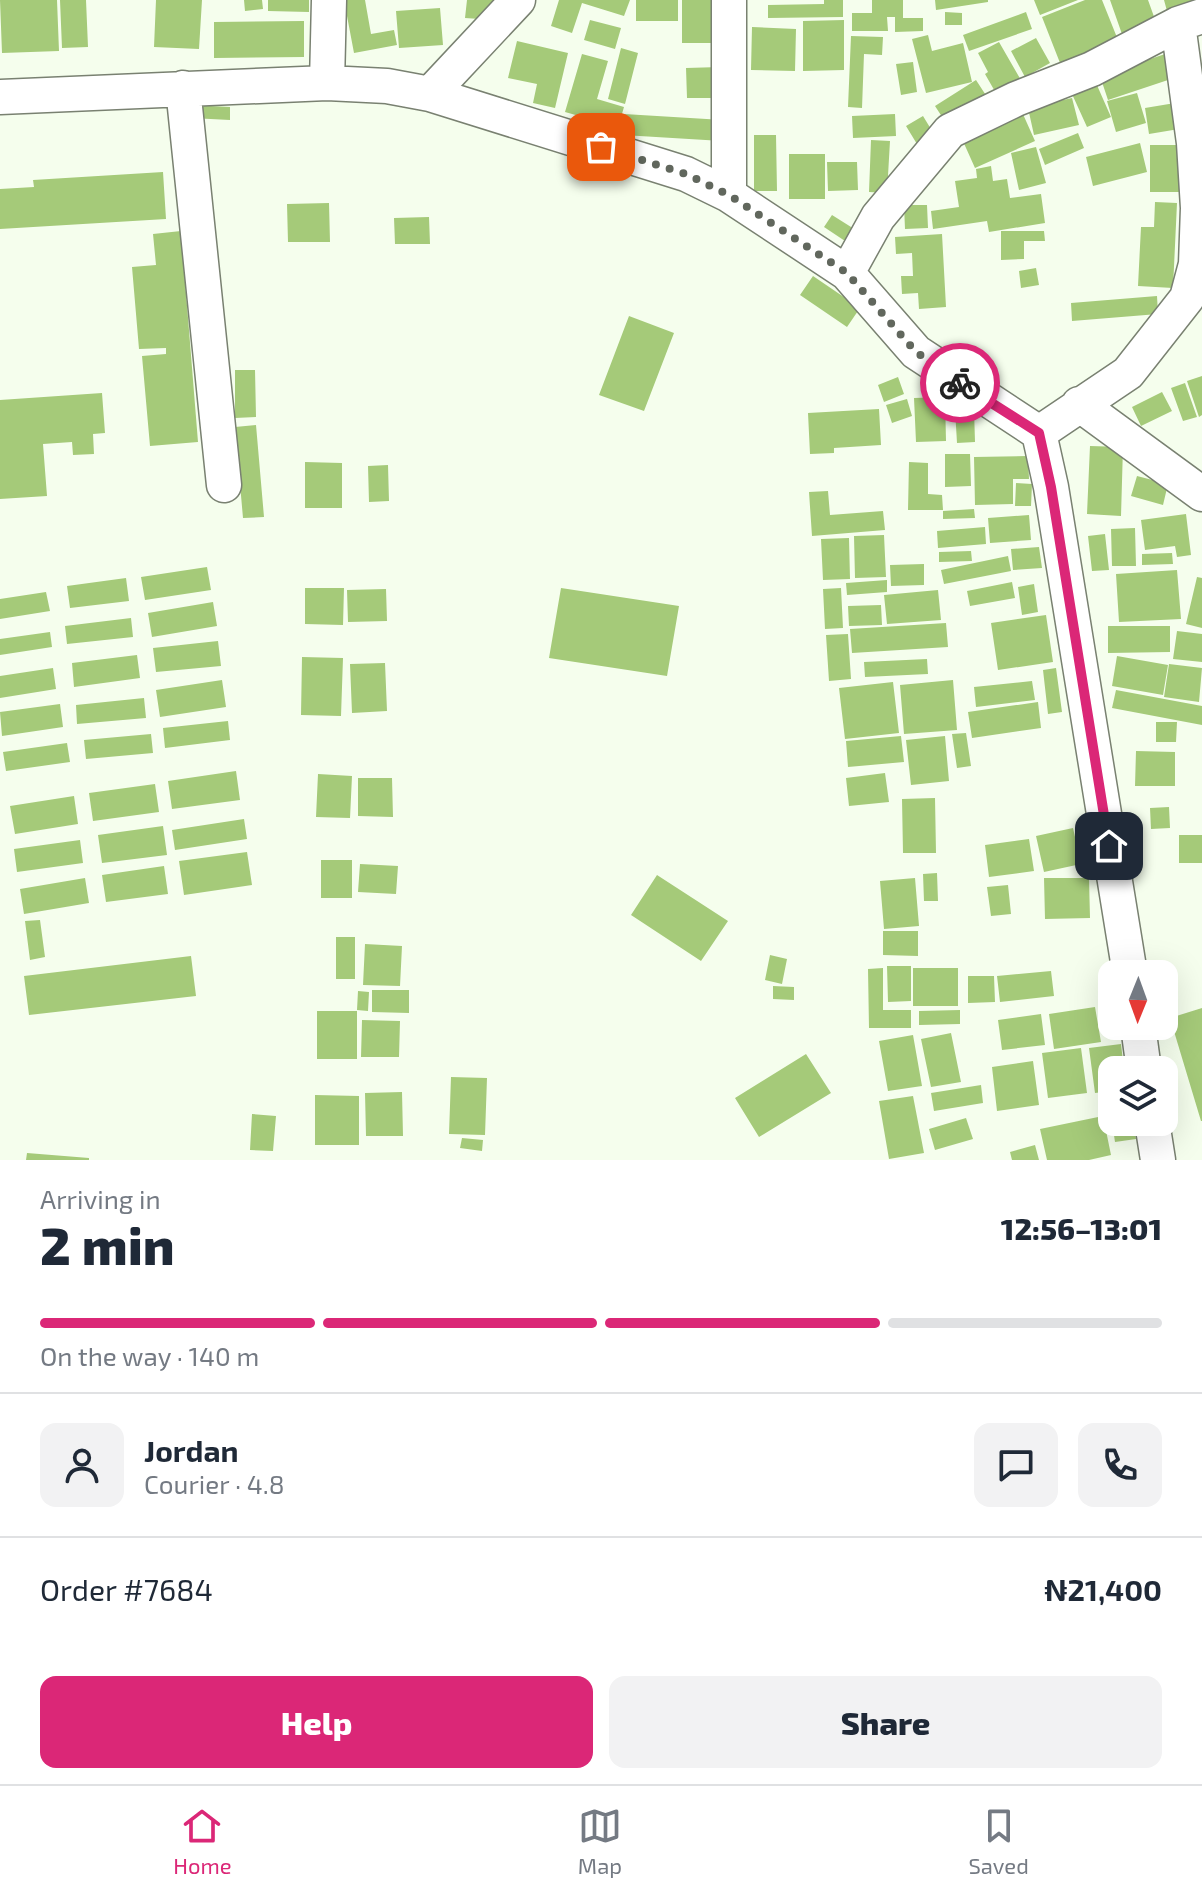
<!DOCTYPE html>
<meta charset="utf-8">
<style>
body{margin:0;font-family:"Exo 2",sans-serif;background:#f2f2f3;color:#1f2937;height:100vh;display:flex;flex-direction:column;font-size:30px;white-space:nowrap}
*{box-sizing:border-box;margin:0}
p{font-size:26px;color:#747a83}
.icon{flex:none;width:44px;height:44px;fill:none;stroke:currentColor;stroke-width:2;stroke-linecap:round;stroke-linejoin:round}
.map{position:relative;height:1160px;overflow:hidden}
.panel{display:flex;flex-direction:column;background:#fff;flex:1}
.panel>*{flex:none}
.needle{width:52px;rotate:181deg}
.controls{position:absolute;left:1098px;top:960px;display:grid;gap:16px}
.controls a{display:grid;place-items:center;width:80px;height:80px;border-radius:16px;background:#fff;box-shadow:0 8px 32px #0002;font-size:40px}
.pin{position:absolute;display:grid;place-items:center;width:68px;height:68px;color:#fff;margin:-34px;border-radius:16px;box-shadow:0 4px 12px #0006}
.courier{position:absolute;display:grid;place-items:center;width:80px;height:80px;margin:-40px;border:6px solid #db2777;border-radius:50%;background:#fff;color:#222;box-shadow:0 2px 10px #0007}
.overview em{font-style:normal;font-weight:800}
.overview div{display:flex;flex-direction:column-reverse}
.overview{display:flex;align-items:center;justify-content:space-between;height:136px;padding:0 40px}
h1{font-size:52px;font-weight:800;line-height:60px}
.bar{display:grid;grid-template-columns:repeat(4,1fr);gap:12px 8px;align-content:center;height:96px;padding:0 40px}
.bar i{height:10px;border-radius:6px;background:#e0e1e3}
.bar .active{background:#db2777}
.bar p{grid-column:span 4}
.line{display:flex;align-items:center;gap:20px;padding:0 40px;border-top:2px solid #e0e1e3}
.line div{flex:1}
.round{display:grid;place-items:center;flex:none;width:84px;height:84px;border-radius:16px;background:#f2f2f3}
.button{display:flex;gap:16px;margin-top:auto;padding:16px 40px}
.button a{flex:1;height:92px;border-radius:16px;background:#db2777;color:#fff;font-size:32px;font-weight:800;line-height:92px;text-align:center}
.button a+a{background:#f2f2f3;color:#1f2937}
.menu{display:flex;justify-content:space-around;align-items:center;height:112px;border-top:2px solid #e0e1e3;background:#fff;font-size:22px;color:#747a83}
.menu a{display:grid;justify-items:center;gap:4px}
.menu .active{color:#db2777}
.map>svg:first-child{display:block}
</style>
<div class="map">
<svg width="1202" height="1160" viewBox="0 0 1202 1160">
<rect width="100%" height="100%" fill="#f5feed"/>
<path fill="#a5ca79" d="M0 0H57L59 51 2 53Z
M60 0H86L88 47 62 48Z
M156 0H202L199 49 154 47Z
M244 0H262L263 9 245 11Z
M268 0H309V12L268 11Z
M344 0H365L371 34 394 30 397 45 354 53Z
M467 0H496L494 20 465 18Z
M559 0H630L624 16 582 3 572 33 551 26Z
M636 0H678V21H636Z
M682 0H723V43H682Z
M824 0H843V17L768 18V5L824 4Z
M872 0H903V18H923V31L895 32V17H887L888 31H852V13H872Z
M935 0H988V2L936 10Z
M1034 0H1078L1040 15Z
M1085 0H1102L1120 45 1062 68 1042 17Z
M1110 0H1148L1157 25 1123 37Z
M1164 0H1202L1167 11Z
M440 8 443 45 399 48 396 11Z
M945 12 962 13V25H945Z
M1026 12 1032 29 969 51 963 35Z
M590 20 621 28 615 49 584 40Z
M844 20V70L803 71V21Z
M304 21V57L214 58V22Z
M752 27 796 29 795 71 751 70Z
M928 35 932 51 963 43 972 82 926 93 912 39Z
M851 36 883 37 882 55 864 54 862 108 848 107Z
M1036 38 1050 63 1025 77 1011 51Z
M517 41 568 53 555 108 533 103 537 84 508 78Z
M999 42 1022 82 997 95 985 74 988 72 978 53Z
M621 48 638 53 625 104 608 99Z
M1168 53 1177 77 1108 100 1100 76Z
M582 54 608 61 597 99 624 107 618 127 565 112Z
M913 62 917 92 901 95 896 64Z
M720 67 721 98H687L686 68Z
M976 80 989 100 948 126 935 106Z
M1096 83 1111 117 1087 127 1072 94Z
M1137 93 1146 123 1116 132 1107 101Z
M1072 98 1079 125 1034 135 1028 108Z
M1175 103 1179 129 1149 134 1145 108Z
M192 105 230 107V120L191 118Z
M1022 112 1035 141 975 168 962 139Z
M624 114 723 120 722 141 623 135Z
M895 114 896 136 853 138 852 116Z
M923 116 937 139 920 149 906 126Z
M1078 133 1084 148 1045 165 1039 149Z
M754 135H776L777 191H754Z
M871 140 890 141 887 193 869 192Z
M1140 143 1147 172 1093 186 1086 157Z
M1150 145H1185L1186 192H1150Z
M1036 147 1046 183 1019 190 1011 153Z
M789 154H825V199H789Z
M827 162H857L858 190 828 191Z
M991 166 993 181 1007 179 1010 198 1041 194 1045 223 989 232 987 221 933 229 931 211 959 207 955 181 977 178 976 169Z
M163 172 166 219 0 229V189L34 187 33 180Z
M1155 202 1177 203 1173 288 1138 286 1141 227H1154Z
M329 203 330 242H288L287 204Z
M904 205H927L928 228 905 229Z
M832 215 859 232 851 245 824 227Z
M429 217 430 244H395L394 218Z
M181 231 198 442 150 446 142 356 166 354V348L139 349 132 267 156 265 153 234Z
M1001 231H1044L1045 241H1024V259L1001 260Z
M942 234 946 307 919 309 918 293 902 294 901 276H913L912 253 896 254 895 237Z
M1036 268 1039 285 1021 288 1019 271Z
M813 276 860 308 847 327 800 295Z
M1157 296 1158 314 1072 321 1071 303Z
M629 316 674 333 644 411 599 395Z
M235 370H255L256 417 235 418Z
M1202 376V415L1199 417 1187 381Z
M898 377 904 394 884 402 878 385Z
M1185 383 1197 417 1183 421 1171 388Z
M1162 392 1172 411 1141 426 1132 407Z
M102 393 105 433 93 434 94 454 73 455 72 442 43 444 47 496 0 499V400Z
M945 397 946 441 916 442 914 398Z
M907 399 912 416 892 423 886 405Z
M879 409 881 445 834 448V453L810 454 808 413Z
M955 409H974L975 442 957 443Z
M256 425 264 517 243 518 235 427Z
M1090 446 1123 447 1121 516 1087 514Z
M945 454H970L971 486 945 487Z
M1028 456 1029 479H1013V504L975 505 974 457Z
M305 462 342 463V508H305Z
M909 462 928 463V494L942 495 943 510H908Z
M388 465 389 501 369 502 368 466Z
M1137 476 1168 484 1163 505 1131 496Z
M1016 483 1032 484 1031 506H1015Z
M828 491 830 515 883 511 885 530 812 536 809 492Z
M974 509 975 518 943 519V511Z
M1186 514 1191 555 1177 557 1175 546 1145 550 1141 520Z
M1029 515 1031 540 990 543 988 518Z
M985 527 986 544 938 548 937 531Z
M1135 528 1136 566H1112L1111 529Z
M1105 534 1109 570 1092 571 1088 536Z
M884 535 886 577 855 578 854 536Z
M849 538 850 579 823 580 821 539Z
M1039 547 1042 568 1013 570 1011 549Z
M971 551 972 561 939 562V552Z
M1172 553 1173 564 1142 565V554Z
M1008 556 1011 571 944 584 941 570Z
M924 564V585L891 586 890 565Z
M207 567 211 590 145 600 141 577Z
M1177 570 1181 619 1119 622 1116 574Z
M1197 577 1202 578V628L1186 624Z
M126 578 129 601 70 608 67 586Z
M887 580V592L847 595 846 583Z
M1012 582 1015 598 970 606 967 591Z
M1034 584 1038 612 1022 615 1018 587Z
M305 588H344L343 625 305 624Z
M561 588 679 606 667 676 549 658Z
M841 588 843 628 825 629 823 589Z
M386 589 387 621 348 622 347 590Z
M938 590 941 620 887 624 884 595Z
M46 592 50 611 0 619V599Z
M213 602 217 626 152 637 148 613Z
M881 605 882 625 849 626 848 606Z
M1046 615 1053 662 998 670 991 623Z
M131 618 133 637 67 644 65 626Z
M946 623 948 647 852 653 850 629Z
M1108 626H1170V652L1108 653Z
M1177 631 1202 634V662L1173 659Z
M50 632 52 647 0 655V639Z
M848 634 851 679 829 681 826 635Z
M218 641 221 666 156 672 153 648Z
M137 655 140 678 74 687 72 663Z
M1117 656 1168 665 1163 695 1112 686Z
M302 657 343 658 341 716 301 715Z
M927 659 928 674 865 677 864 662Z
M385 663 387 711 352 713 350 664Z
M1169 664 1202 668 1199 702 1164 697Z
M53 668 56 689 0 698V676Z
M1056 668 1062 712 1048 714 1043 670Z
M222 680 226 707 160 717 156 690Z
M953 680 957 730 904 734 900 685Z
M1032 681 1035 700 976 707 974 687Z
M893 682 899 733 845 739 839 688Z
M1116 690 1202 706V725L1112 708Z
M144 698 146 718 77 724 76 705Z
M1038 702 1041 728 972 738 968 712Z
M60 704 63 727 2 736 0 712Z
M228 721 230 740 165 748 163 728Z
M1156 722H1177L1176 742H1156Z
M966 733 971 766 957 768 952 734Z
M151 734 153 753 86 759 84 740Z
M901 736 904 762 848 767 846 741Z
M945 736 949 781 911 785 906 740Z
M67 743 70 762 6 771 3 752Z
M1136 751 1175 752V786H1135Z
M236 771 240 800 172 809 168 781Z
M885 773 889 802 849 806 846 778Z
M318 774 352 776 350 818 316 817Z
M358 778H392L393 817 358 816Z
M155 784 159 812 93 821 89 793Z
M74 796 78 824 15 834 10 806Z
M935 798 936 853H903L902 799Z
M1169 807 1170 828 1151 829 1150 808Z
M244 819 247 839 175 850 172 830Z
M163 826 167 855 102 863 98 835Z
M1073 828 1081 864 1044 872 1036 836Z
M1179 835H1202V863H1179Z
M1029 839 1034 871 989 877 985 845Z
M80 840 83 863 17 872 14 849Z
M247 852 252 885 184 895 179 861Z
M321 860H352V898H321Z
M360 864 398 866 396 894 358 892Z
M164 866 168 894 106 902 102 875Z
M937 873 938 901H924L923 874Z
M657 875 728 921 701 961 631 915Z
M85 878 89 903 24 914 20 889Z
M915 878 919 926 884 929 880 881Z
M1044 878H1089L1090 918 1045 919Z
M1008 885 1011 914 991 916 987 887Z
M40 920 45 957 30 960 25 921Z
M883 931H918V956L883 955Z
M336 937H355V979H336Z
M365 944 402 946 400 986 363 985Z
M770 955 787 959 782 984 765 980Z
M191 956 196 996 29 1015 24 976Z
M887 966H911V1001L888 1002Z
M883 968V1010H911V1028H869L868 969Z
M913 968H958V1006H913Z
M1051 971 1054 996 1000 1002 997 976Z
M968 976H994L995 1002 968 1003Z
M773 986 794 987V1000L773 999Z
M372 990H409V1013L372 1012Z
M358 991 369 992 368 1011 357 1010Z
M1095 1007 1101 1042 1054 1049 1049 1014Z
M1202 1008V1121H1201L1170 1018Z
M960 1010V1024L919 1025V1011Z
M317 1011H357V1059H317Z
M1041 1014 1045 1045 1002 1050 998 1020Z
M362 1020 400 1021 399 1057H361Z
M951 1033 961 1082 931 1087 921 1039Z
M913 1035 922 1086 888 1091 879 1041Z
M1121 1044 1124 1070H1112V1091L1095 1093 1089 1048Z
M1081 1048 1087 1093 1048 1098 1042 1053Z
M806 1054 831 1093 759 1137 735 1098Z
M1033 1061 1039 1105 997 1111 992 1067Z
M451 1077 487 1078 485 1135 449 1134Z
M981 1085 983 1103 934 1111 931 1093Z
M402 1092 403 1136H366L365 1093Z
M315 1095 359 1096V1145H315Z
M913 1096 924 1153 889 1159 879 1101Z
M252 1114 276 1116 273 1151 250 1150Z
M1103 1116 1111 1155 1089 1160H1047L1040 1129Z
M966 1118 973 1139 935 1150 929 1129Z
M1112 1122H1133L1136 1139 1115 1142Z
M462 1138 483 1140 482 1151 460 1148Z
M1035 1145 1039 1160H1012L1010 1152Z
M27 1153 89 1158V1160H26Z"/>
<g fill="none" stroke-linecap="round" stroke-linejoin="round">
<g stroke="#798171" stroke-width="37">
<path id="minor" d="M327 83 329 0
M183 88 224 485
M430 94 518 0
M0 97 327 83 387 86 430 94 686 174 729 195 847 273 916 352 1039 433 1051 487 1130 974
M729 195V0
M847 273 878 217 950 131 1016 99 1092 69 1178 24 1202 16
M1079 404 1202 494
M1039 433 1128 373 1187 298 1196 264 1198 208 1194 143 1178 24
M1138 1026 1144 1070
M1152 1122 1158 1160"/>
</g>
<use href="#minor" stroke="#fff" stroke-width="34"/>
</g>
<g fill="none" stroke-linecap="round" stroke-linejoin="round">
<path stroke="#61675d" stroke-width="8" stroke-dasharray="0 14.4" d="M601 147 686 174 729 195 847 273 916 352 960 383"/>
<path stroke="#db2777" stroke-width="10" d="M960 383 1039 433 1051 487 1109 846"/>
</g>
</svg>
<div class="controls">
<a><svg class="needle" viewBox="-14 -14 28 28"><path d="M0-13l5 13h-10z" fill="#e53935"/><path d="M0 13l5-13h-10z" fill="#747a83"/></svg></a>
<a><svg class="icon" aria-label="layers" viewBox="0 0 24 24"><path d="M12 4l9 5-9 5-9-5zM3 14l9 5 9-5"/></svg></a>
</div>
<div class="pin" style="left:601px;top:147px;background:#ea580c"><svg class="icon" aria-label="bag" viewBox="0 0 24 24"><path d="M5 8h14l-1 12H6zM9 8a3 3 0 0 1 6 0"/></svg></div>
<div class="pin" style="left:1109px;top:846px;background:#1f2937"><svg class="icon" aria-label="home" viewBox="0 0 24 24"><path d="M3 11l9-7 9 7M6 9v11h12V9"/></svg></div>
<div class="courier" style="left:960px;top:383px"><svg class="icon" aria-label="bike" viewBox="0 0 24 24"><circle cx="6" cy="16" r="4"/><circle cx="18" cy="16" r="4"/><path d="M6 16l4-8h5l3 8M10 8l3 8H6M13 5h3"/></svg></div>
</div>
<section class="panel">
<div class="overview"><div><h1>2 min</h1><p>Arriving in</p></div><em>12:56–13:01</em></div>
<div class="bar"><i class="active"></i><i class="active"></i><i class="active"></i><i></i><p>On the way · 140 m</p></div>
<div class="line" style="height:144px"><a class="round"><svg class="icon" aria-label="person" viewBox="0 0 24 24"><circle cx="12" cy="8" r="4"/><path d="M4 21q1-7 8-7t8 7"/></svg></a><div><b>Jordan</b><p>Courier · 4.8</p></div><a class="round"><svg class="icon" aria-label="chat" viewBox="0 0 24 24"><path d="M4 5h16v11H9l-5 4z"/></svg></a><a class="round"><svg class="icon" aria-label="phone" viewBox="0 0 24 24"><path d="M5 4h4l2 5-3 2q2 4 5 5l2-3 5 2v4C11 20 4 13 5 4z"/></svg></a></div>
<div class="line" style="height:104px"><div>Order #7684</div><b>₦21,400</b></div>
<div class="button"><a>Help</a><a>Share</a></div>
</section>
<nav class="menu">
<a class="active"><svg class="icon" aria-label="home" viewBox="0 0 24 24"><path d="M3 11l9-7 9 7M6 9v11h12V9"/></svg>Home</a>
<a><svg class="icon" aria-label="map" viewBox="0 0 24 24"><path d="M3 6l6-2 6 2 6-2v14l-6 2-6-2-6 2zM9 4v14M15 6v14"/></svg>Map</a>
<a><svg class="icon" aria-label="saved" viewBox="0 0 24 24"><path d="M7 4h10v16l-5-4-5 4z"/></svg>Saved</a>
</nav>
